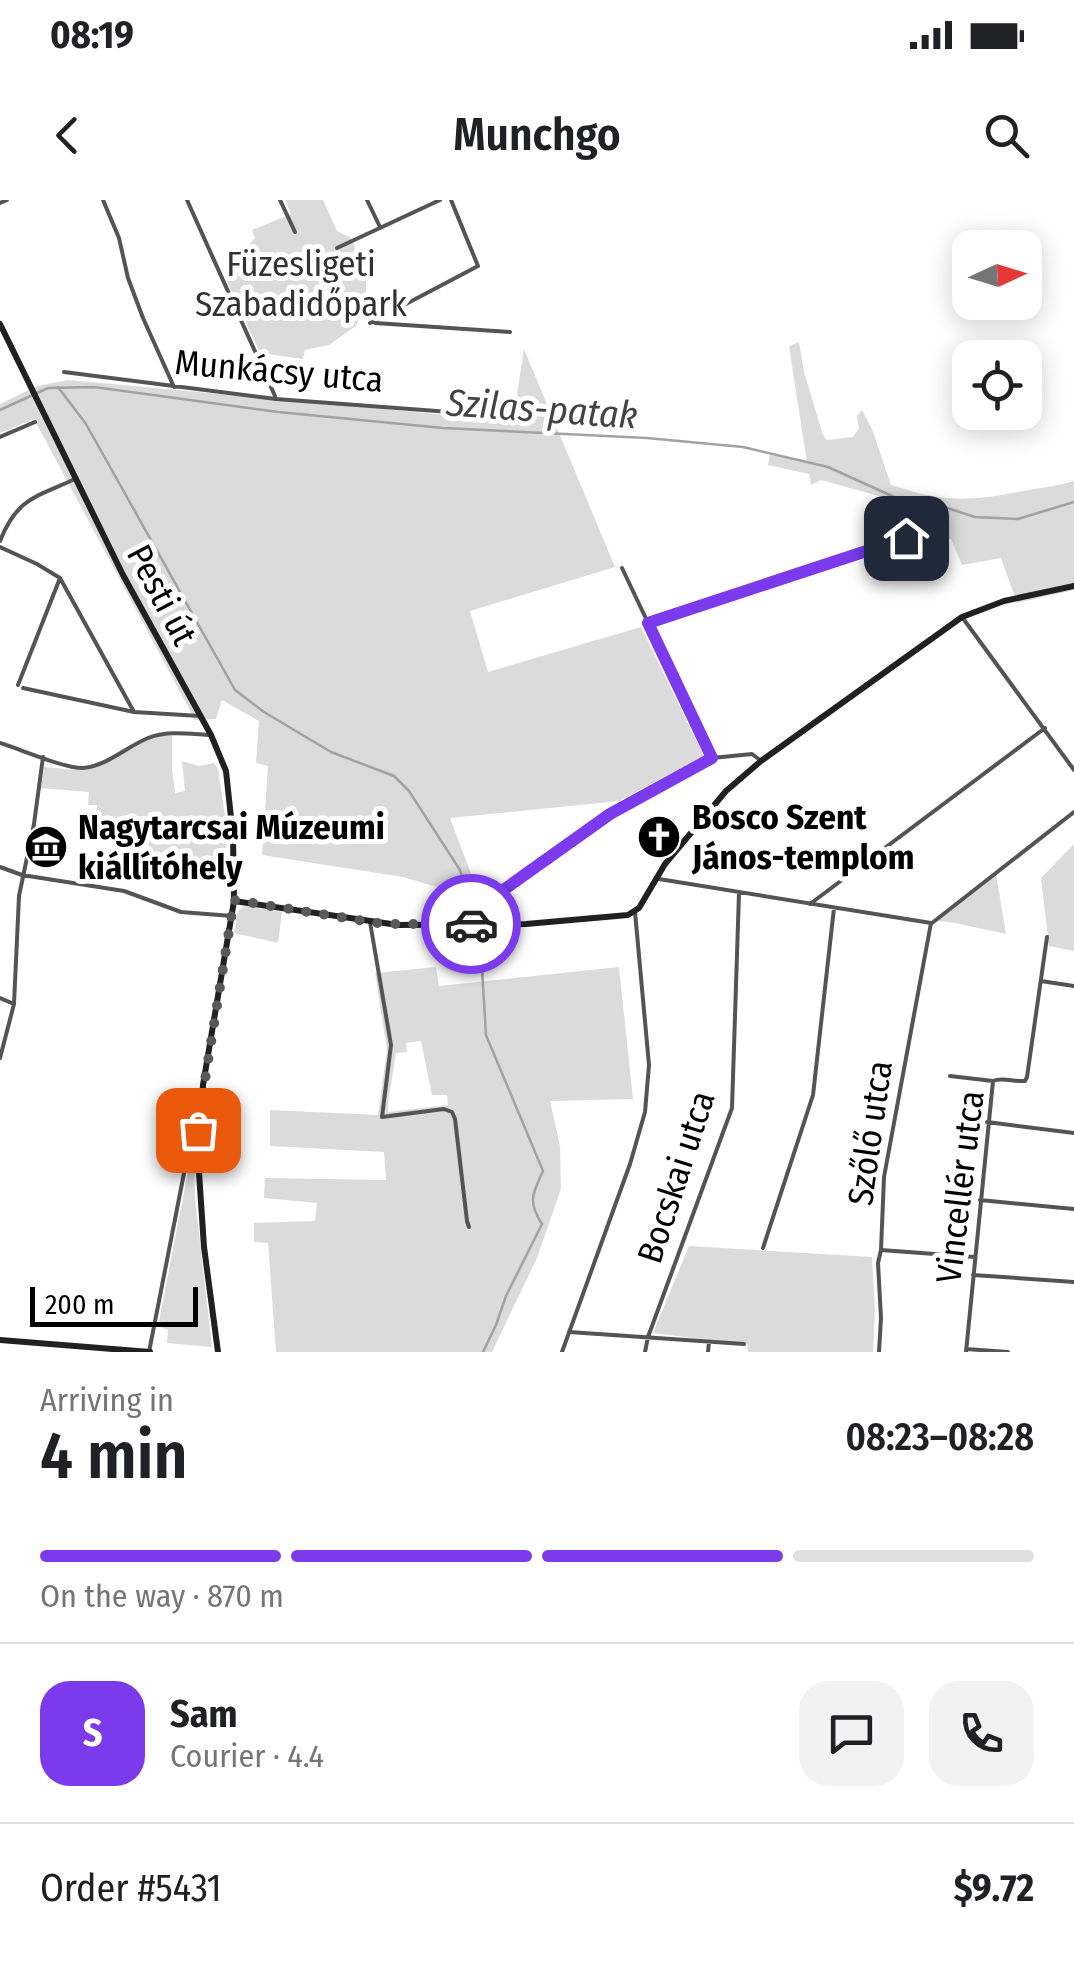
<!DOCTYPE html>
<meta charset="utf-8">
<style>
body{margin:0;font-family:"Fira Sans Condensed",sans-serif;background:#f2f2f2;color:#202124;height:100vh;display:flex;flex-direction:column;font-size:38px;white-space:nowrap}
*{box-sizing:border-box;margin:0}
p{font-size:32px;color:#757577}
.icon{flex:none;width:55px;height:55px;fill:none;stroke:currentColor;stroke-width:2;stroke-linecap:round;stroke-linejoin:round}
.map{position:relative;height:1152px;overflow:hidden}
.drawer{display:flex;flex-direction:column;background:#fff;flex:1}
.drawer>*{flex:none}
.needle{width:65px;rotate:86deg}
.fabs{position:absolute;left:952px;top:30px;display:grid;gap:20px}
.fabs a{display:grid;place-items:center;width:90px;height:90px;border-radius:20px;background:#fff;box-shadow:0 5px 25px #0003;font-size:50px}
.scale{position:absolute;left:30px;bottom:25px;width:168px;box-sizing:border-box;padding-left:10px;border:5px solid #000;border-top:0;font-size:28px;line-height:35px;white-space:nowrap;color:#000;-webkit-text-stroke:8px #fff;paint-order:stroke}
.pin{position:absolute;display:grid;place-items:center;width:85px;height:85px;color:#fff;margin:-42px;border-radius:20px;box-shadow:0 5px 15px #0006}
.courier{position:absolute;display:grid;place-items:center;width:100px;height:100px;margin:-50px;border:8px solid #7c3aed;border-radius:50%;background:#fff;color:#222;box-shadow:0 2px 12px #0007}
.summary em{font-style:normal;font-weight:600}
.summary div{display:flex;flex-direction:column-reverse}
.summary{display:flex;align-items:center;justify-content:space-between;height:170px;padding:0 40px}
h1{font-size:65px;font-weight:600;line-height:75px}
.bar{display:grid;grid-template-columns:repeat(4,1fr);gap:15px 10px;align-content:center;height:120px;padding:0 40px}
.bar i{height:12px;border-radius:8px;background:#e0e0e0}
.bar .on{background:#7c3aed}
.bar p{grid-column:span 4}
.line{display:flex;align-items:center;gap:25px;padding:0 40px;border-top:2px solid #e0e0e0}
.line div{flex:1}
.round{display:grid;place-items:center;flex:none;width:105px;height:105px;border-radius:30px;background:#f2f2f2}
.status{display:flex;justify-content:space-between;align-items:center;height:70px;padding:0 50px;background:#fff;direction:ltr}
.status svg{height:28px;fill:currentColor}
header{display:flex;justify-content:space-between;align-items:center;height:130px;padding:0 40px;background:#fff;font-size:45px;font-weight:600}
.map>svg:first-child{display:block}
</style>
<div class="status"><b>08:19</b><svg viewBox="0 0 49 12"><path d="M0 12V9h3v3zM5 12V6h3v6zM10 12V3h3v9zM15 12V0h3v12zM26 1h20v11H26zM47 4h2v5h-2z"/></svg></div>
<header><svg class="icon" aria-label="back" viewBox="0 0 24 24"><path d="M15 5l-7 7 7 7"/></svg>Munchgo<svg class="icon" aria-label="search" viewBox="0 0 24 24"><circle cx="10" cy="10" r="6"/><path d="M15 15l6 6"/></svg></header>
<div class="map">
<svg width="1074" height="1152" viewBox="0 0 1074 1152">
<rect width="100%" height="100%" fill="#fff"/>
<path fill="#dbdbdb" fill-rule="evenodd" d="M285 0H323L337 31 351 38 366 72V94L364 107 356 126 329 145 305 150 303 159 260 153 225 77 236 70 237 59 255 38 252 30 291 14Z
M799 142 804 172 823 235 827 240 853 237 859 228 857 216 862 210 872 229 891 285C906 289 922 295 938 297 965 301 992 297 1018 292 1037 288 1055 287 1074 281V390L1017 403 1001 358 962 365 951 339 924 345 919 332 910 335 893 300 821 280 811 285 809 274 768 265 770 254 807 263 789 146Z
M524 149 615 367 470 411 488 472 641 427 704 556 619 601 450 618 481 700 403 677 262 655 268 566 256 563 259 521 222 500 216 519 195 520 34 219 0 233V204L37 186 68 180 513 221Z
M162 536H172V569L175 593 185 591 182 561 199 566 214 563 218 569 226 623 227 670 172 674 170 660H150L147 632 96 625 97 605H88L89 592 41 588 44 567 77 570 90 568 152 537Z
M1074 644V751L1049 746 1041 678Z
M996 674 1006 734 950 722 934 721Z
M244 706 282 712 278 743 234 733 238 711Z
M436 767 439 786 619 767 633 899 550 901 560 946 561 989 537 1058 492 1152H276L268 1043 254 1042V1023L315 1021 317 1003 264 998 265 978 386 980 384 952 270 946V910L378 915 387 850 375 773ZM421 841 432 895H447L448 905 388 912V903L396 853 407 852 406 843Z
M194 967 195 999 212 1147 167 1143 168 1130 158 1126 188 972Z
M689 1046 872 1057 875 1111 873 1152H748V1145L653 1133Z"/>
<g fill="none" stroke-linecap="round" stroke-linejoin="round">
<path stroke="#a2a2a2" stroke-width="2.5" d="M58 187 86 224 235 490 264 512 331 552 394 576 409 591 460 670 473 712
M0 210 48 188 94 187 278 212 443 228 647 238 743 247 828 267 903 301 938 305 975 317 1018 319 1074 302
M480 736 486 835 543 971C533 993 527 1001 542 1024L506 1096 496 1125 483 1152"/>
<path stroke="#545454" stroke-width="4" d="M103 0 119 38 128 78 143 118 174 187
M187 0 275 196
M280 0 295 32
M367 0 380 27
M0 3 7 0
M337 48 440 0
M370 123 478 66 451 0
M375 123 510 132
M64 172 276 199 490 215
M0 237 35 222
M0 341C17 298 36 297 75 279
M0 347 37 364 60 378 134 512
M622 368 712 558
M962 417 1074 570
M648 423 906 338
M18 485 60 378
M23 488 134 512 200 516
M0 543C20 549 66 569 83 568 107 566 126 547 148 538 167 530 190 534 211 535
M0 667 22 675 124 691 181 712 232 716
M659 679 931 723
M810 704 1045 528
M370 722 391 845 382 917 444 909 452 912 455 919 467 1021 469 1027
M932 723 1074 612
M487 724 486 707 495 696 610 614 712 558 752 554 760 560
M1041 781 1074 786
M0 798 14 804
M0 858 14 804 19 696 34 624 43 557
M950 876 993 881
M987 922 1074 933
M980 1000 1074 1009
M763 1048 813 895 834 708
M881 1050 975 1057
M973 1075 1074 1082
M569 1132 744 1144
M966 1149 1008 1152
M149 1152 185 968 198 958
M562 1152 630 964 645 912 649 865 635 712
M645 1152 648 1137 732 908 739 693
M708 1152 709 1142
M879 1152 881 1118 878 1063 881 1050 884 977 931 723
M966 1152 993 881C1002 877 1014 882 1025 881L1027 877 1047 737"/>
<path stroke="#212121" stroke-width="6" d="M0 124 123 375 211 535 226 571 233 636 234 701 203 885 198 958 204 1047 218 1152
M234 701 398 725 526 724 628 715 639 708 665 664 726 591 761 561 962 417 1004 401 1074 386
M0 1140 150 1152"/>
</g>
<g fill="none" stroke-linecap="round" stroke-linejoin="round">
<path stroke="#595959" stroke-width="10" stroke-dasharray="0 18" d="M198 930 204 886 234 700 383 724H471"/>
<path stroke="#7c3aed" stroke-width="12" d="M471 724H487L486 708 495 696 610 614 712 558 648 423 906 338"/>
</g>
<defs>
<g id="church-disc" transform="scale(2.25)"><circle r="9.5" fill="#000" stroke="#fff"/><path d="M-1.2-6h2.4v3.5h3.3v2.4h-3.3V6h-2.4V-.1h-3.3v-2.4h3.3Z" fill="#fff"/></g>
<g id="museum-disc" transform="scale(2.25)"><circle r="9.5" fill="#000" stroke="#fff"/><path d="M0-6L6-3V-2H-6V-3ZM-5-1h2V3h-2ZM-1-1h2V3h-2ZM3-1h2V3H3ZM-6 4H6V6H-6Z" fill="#fff"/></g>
</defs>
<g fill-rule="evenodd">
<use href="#church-disc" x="659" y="637"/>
<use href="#museum-disc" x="46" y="647"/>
</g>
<g text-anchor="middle" stroke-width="10" stroke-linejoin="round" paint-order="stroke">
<g font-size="35" fill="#323232" stroke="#fff">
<text x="301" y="76">Füzesligeti<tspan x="301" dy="40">Szabadidőpark</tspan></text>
</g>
<g font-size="35" fill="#000" stroke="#fff">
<text transform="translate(279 171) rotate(5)" y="12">Munkácsy utca</text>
<text transform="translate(162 395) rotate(62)" y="12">Pesti út</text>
<text transform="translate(870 933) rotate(-82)" y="12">Szőlő utca</text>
<text transform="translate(676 977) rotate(-72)" y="12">Bocskai utca</text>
<text transform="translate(960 987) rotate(-83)" y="12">Vincellér utca</text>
</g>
<g font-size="35" font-weight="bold" fill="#000" stroke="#fff" text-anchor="start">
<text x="692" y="629">Bosco Szent<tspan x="692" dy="40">János-templom</tspan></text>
<text x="78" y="639">Nagytarcsai Múzeumi<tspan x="78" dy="40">kiállítóhely</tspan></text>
</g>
<g font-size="38" font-style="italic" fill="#434343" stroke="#fff">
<text transform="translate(542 209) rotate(4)" y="13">Szilas-patak</text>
</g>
</g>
</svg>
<div class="fabs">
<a><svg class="needle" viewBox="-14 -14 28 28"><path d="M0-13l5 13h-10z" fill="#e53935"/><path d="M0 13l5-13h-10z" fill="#757577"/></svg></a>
<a><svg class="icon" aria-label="locate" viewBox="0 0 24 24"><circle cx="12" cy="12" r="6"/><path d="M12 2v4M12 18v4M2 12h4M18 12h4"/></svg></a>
</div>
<div class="scale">200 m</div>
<div class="pin" style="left:198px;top:930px;background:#ea580c"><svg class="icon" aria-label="bag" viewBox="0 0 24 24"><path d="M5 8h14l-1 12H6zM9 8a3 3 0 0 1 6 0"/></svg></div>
<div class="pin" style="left:906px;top:338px;background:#1f2937"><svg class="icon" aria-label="home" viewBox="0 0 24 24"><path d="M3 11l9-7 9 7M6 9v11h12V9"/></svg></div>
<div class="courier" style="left:471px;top:724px"><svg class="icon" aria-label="car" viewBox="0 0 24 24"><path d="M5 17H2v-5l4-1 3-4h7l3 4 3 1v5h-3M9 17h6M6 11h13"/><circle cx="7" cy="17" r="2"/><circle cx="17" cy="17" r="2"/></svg></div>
</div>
<section class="drawer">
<div class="summary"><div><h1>4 min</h1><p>Arriving in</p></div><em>08:23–08:28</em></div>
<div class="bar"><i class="on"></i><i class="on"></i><i class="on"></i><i></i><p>On the way · 870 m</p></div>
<div class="line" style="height:180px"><b class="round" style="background:#7c3aed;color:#fff">S</b><div><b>Sam</b><p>Courier · 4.4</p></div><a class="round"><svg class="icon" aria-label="chat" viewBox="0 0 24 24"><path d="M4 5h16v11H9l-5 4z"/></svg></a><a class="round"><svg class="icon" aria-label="phone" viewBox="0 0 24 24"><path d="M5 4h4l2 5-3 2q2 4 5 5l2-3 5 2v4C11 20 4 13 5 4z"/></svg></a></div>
<div class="line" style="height:130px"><div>Order #5431</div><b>$9.72</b></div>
</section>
